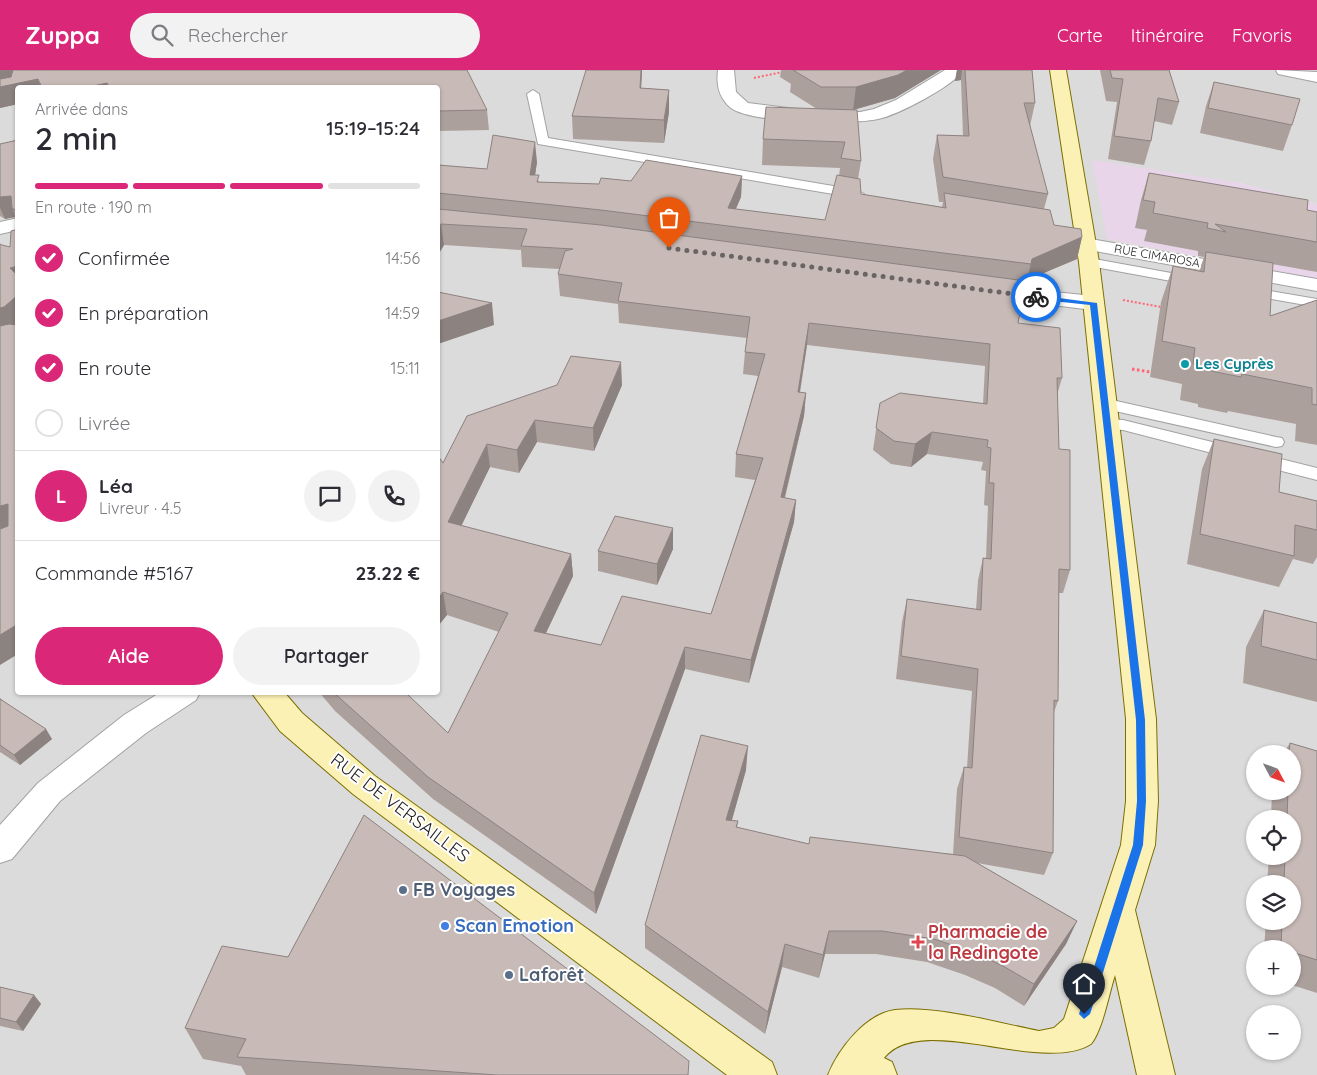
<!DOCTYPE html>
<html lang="fr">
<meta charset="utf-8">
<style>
body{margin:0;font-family:Quicksand,sans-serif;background:#f2f2f3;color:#2b2b33;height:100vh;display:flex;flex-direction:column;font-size:19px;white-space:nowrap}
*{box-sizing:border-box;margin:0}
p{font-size:16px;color:#7c7c81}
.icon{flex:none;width:28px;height:28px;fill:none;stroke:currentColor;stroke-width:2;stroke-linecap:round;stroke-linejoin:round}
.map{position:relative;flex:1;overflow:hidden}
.side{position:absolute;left:15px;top:15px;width:425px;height:610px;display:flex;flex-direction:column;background:#fff;border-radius:5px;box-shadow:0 1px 4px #0004}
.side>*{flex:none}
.needle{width:32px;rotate:131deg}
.controls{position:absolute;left:1246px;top:675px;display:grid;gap:10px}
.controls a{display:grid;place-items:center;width:55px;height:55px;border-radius:50%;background:#fff;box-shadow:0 1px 4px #0004;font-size:25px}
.pin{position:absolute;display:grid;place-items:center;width:42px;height:42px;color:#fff;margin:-51px -21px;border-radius:50% 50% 50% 0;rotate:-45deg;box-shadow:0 0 5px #0007}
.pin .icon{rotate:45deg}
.courier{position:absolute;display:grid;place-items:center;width:50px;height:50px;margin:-25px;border:4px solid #1a73e8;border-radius:50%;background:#fff;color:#222;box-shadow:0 1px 6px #0007}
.overview em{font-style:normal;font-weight:600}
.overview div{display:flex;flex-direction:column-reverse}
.overview{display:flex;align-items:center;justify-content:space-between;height:85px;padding:0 20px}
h1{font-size:32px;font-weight:600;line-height:38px}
.bar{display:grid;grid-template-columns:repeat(4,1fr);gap:8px 5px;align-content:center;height:60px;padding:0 20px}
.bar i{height:6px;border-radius:4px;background:#e1e1e2}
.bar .selected{background:#db2777}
.bar p{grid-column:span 4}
.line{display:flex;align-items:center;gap:12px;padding:0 20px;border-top:1px solid #e1e1e2}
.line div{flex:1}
.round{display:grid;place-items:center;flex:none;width:52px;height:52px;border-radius:26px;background:#f2f2f3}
ol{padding:0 20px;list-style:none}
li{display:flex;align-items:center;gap:15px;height:55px}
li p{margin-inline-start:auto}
li .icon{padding:5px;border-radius:50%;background:#db2777;color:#fff;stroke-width:4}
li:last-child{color:#7c7c81}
li i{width:28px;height:28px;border:2px solid #e1e1e2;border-radius:50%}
.cta{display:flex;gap:10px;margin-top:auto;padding:10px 20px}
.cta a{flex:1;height:58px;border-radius:30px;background:#db2777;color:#fff;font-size:20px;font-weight:600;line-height:58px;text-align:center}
.cta a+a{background:#f2f2f3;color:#2b2b33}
header{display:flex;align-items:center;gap:30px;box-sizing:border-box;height:70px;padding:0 25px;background:#db2777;color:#fff}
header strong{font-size:24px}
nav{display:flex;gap:28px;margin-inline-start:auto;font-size:18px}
.search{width:350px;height:45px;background:#f2f2f3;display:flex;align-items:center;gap:12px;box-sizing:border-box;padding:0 18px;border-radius:28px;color:#7c7c81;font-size:19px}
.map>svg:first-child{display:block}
</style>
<header>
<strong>Zuppa</strong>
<div class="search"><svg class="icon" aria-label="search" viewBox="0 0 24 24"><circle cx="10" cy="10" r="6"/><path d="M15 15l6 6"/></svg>Rechercher</div>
<nav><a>Carte</a><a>Itinéraire</a><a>Favoris</a></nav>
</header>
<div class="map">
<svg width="1317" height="1005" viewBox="0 0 1317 1005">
<rect width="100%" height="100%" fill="#f0e9e4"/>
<path fill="#dcdbdb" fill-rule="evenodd" d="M0 0H1317V134L1240 113 1107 169 1317 209V1005H0V256L17 251 18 622H438V18H18L17 219 0 205ZM1255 684H1292V721H1255ZM1255 749H1292V786H1255ZM1255 814H1292V851H1255ZM1255 879H1292V916H1255ZM1255 944H1292V981H1255Z"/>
<path fill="#e9d5e9" d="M1092 90 1240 113 1317 134V209L1107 169Z"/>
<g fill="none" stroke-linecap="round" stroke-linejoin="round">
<g stroke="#a2a2a2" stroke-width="2">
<path id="lane" d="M533 20 539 24 548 68 857 120 864 124 857 128 538 74 527 24Z
M1089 188 1193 207 1200 211 1193 215 1084 195 1082 192 1084 189Z
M1247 217 1317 229V237L1242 224 1240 221Z
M1103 328 1276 367 1282 368 1284 372 1282 376 1276 377 1097 337 1095 333 1097 329Z
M1107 349 1123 350 1317 398V410L1123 360 1101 358 1099 354 1101 350Z"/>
</g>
<g stroke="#a2a2a2" stroke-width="2">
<path id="street" d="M718 0H734L736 22 748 33 820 42H860L874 39 896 30 945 0H964C953 16 898 45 878 49 853 55 750 53 731 38 719 28 716 15 718 0Z
M1276 0 1317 2V12L1278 4Z
M18 148V160L0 164V152Z
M1085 168 1317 209V221L1078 178 1075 174 1078 170Z
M987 215 1093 226 1101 228 1104 233 1101 238 1093 240 979 226 976 221 979 216Z
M161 622H200L196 630 146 663 60 731 12 789 0 793V755L38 713 124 645Z"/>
</g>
<g stroke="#7b6f00" stroke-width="2">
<path id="secondary" d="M1050 0H1066L1099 192 1156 649 1158 731 1155 775 1135 840 1175 1005H1137L1115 905C1109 923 1103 959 1091 974 1041 1005 921 941 884 988L892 992 897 1005H828C838 980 865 944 895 940 934 935 998 953 1039 961L1054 958 1064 949 1121 775 1126 731V649L1079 192Z
M251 622H284L302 643 375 706 772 992 777 1005H727L353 724 280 661Z"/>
</g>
<path stroke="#ff6675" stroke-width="2" stroke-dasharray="2 2" stroke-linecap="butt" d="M754 8 792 0
M1123 230 1161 237"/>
<path stroke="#ff6675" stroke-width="3" stroke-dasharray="2.5 2.5" stroke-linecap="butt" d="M1132 299 1150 302"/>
<use href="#lane" fill="#fff" fill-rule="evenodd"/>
<use href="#street" fill="#fff" fill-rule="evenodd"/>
<use href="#secondary" fill="#fcf1b5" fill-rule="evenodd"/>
</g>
<path fill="#aca09d" d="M0 0H467L487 40 489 60 438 61V18H18V34L0 38Z
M642 0 641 18 669 20V42L664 73 573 69 572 46Z
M781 0H941L895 28 853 40 861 91 858 109 861 124 942 137 943 132H939L933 89 937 65 963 66 961 10 955 11 957 0H1032L1035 33 1030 56 1048 124 1044 139 1054 155 1082 167 1077 189 1027 210 1018 253 1062 308 1057 325 1059 379 1070 500 1063 523H1059L1058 631 1054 642 1053 783 1044 805 977 793 1077 851 1066 874 1024 936 995 918 965 905 927 892 876 884H825L819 908 782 897 765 964 645 878V855L746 700 732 750 738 751 737 758 809 774 953 784 957 719 964 697 967 698 972 621 896 609 902 552 907 529 976 540 978 510 983 488H986L988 436 984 435 986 401 981 400 983 392 927 384 911 397 891 394 873 380 880 333 983 334 985 296 807 275 800 323H806L804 346 785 428 796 430 794 452 749 613 685 599 596 844 433 729 335 641 319 622H405L448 663 499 562 447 545 438 556 443 393 467 346 622 315 594 381 537 372 519 403 490 397 461 456 571 484 573 506 546 563 601 575 711 544 755 410 735 407 736 384 758 306 743 304 745 282 747 268 619 253 618 234 560 226 558 204 560 199 522 197 521 180 444 175 438 185V95L487 99 537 92 535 105 539 112 599 114 631 111 742 106 741 127 736 139 825 150 839 106 840 98 762 95 763 69 817 39 790 22 791 14 780 7Z
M1100 0H1169L1179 32 1172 55 1154 51 1151 71 1144 95 1108 89 1117 32 1106 31Z
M1214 12 1292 55 1283 81 1200 63 1206 36Z
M18 70V153L15 147 5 149 0 146V74Z
M1149 103 1317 142V202L1272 194 1270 246 1317 230V375L1295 371 1296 354 1228 341 1227 343 1198 337V334L1180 330 1182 314 1150 307 1161 232 1173 196 1199 201 1204 187 1198 186V181L1144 171 1147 160 1135 158 1141 130Z
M1214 369 1279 422 1317 431V487L1313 494 1293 489 1279 517 1187 494 1202 399Z
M673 479 657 515 598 501V481Z
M1264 540 1317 553V632L1243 613 1246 577Z
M0 628 52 669 20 695 0 682Z
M1290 673 1317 681V923L1292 915V879H1264L1266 851H1292V814H1267L1269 786H1292V749H1271L1272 721H1292V684H1283Z
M0 917 34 925 41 934 23 961 0 956Z
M185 958 688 1005H246L241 996 203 989Z"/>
<path fill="#8c8280" d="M0 0H82L38 10 41 18H18V34L0 38Z
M641 0H642L640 41V18Z
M907 0H941L895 28 853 40 856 17Z
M957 0H962L961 10 955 11Z
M107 13 109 18H84Z
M669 20V42L664 73V50Z
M535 72 537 92 532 126 530 105Z
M742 106 741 127 728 156V138Z
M11 126 12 138 15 147 5 149 0 138V127Z
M441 154 444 175 438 185V160Z
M1082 167 1077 189 1027 210 1032 189Z
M18 196V216L10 198Z
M18 225V255L0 264V238Z
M492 233 494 255 438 274V251Z
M809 253 807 275 796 345 798 322Z
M621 292 622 315 594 381 593 358Z
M806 323 804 346 779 450 781 427Z
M535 350 537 372 519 403 517 380Z
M932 362 927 384 911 397 915 374Z
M487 374 490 397 452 475 448 452Z
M796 430 794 452 749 613 751 590Z
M8 434 18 453 0 462V436Z
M673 458V479L657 515V494Z
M571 484 573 506 536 584 534 561Z
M443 522 447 545 438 556V529Z
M18 554V584L0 595V565Z
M685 577V599L596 844 594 823Z
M46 659 52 669 20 695 14 685Z
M748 676 746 700 725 774 726 750Z
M1077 851 1066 874 1024 936 1034 914Z
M829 861 825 884 819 908 823 885Z
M785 874 782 897 765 964 768 942Z
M34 925 41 934 23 961 16 952Z"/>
<path fill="#c8bab7" stroke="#8c8280" d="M13 0H467L487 40 438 41V18H110L107 13 84 18H42L38 9 0 17V9L11 7Z
M586 0H641L640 18 669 20 664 50 572 46Z
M793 0H907L898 5 856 17H821Z
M965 0H1032L1035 33H1024L1048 124 943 107 937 65 969 66Z
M1110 0H1169L1179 32 1158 28 1151 71 1114 66 1123 9 1112 8Z
M1214 12 1300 29 1292 55 1208 38Z
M766 37 857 40 861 91 841 88 845 72 763 69Z
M493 65 535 72 530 105H539L537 112 599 114 601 108 631 111 646 90 742 106 728 138 825 150 837 105 860 109 861 124 946 138 944 123 1050 140 1054 155 1081 159 1082 167 1032 189 1031 194 601 140 438 123V95L487 99Z
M18 70V142L12 138 11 126 0 127V74Z
M1149 103 1308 130 1307 140 1317 142V172L1215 154 1226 162 1207 158 1208 153 1153 143 1155 132 1143 130Z
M438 139 601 155 1026 211 1018 253 1060 258 1062 308H1057L1059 379 1070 380V500L1059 499 1058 631 1054 630 1053 783 959 767 964 697 972 698 978 599 901 586 907 529 981 540 983 488 991 489 994 413H989L991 378 987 377 988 370 932 362 915 374 894 371 876 358 880 333 900 323 987 334 990 274 809 253 798 322 806 323 781 427 796 430 751 590 685 577 594 823 428 707 333 622H405L448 663 508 543 443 522 438 529V386L443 393 467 346 557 315 571 286 621 292 593 358 535 350 517 380 487 374 448 452 571 484 534 561 601 575 622 526 711 544 763 388 736 384 765 284 745 282 750 247 618 231 622 213 558 204 565 181 573 179 521 176 527 159 441 154 438 160Z
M18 159V196L10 198 18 206V225L4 237 0 238V174L2 175 10 177 11 161Z
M1206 182 1273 193 1270 246 1317 230V335L1312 334V318L1242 304 1241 307 1211 301 1212 298 1193 294 1195 278 1162 271 1173 196 1204 202Z
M438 222 492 233 438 251Z
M9 254 18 255V554L0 565V459L8 456V434L0 436V256Z
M1214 369 1282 384 1279 422 1317 431V460L1295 455 1294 486 1200 464Z
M615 446 673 458 657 494 598 481Z
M1264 540 1317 553V590L1261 576Z
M0 629 46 659 14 685 0 675Z
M701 665 748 676 726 750 738 751 736 757 809 774 810 767 965 786 1077 851 1034 914 1003 896 973 882 934 869 882 861H829L823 885 785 874 768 942 645 855Z
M1290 673 1317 681V890L1292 882V879H1281L1282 851H1292V814H1284L1285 786H1292V749H1287L1288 721H1292V684H1289Z
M364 745 689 991 688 1005H497L237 987 246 969 185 958 222 876 288 887Z
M0 917 34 925 16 952 0 948Z"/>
<path fill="#1a73e8" d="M1036 225 1097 233 1145 650 1146 731 1143 775 1090 944 1084 949 1079 944 1133 775 1137 731 1136 650 1090 235 1034 229Z"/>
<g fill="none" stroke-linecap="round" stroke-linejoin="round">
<path stroke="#686563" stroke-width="5" stroke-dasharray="0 9" d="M669 178 1036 227"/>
</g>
<circle fill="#0f9aa8" stroke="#fff" stroke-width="2" cx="1185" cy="294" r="5"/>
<g fill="#5c6f8a" stroke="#fff" stroke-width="2">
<circle cx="403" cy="820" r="5"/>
<circle cx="509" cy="905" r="5"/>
</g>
<circle fill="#3f7fe0" stroke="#fff" stroke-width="2" cx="445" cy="856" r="5"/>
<path fill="#e0444e" stroke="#fff" stroke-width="2" d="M915.5 864.5h5v5h5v5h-5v5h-5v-5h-5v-5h5z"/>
<g text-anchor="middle" stroke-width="4" stroke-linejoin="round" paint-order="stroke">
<g font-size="12" fill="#1e1e1e" stroke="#fff">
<text transform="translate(1157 186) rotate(10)" y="4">RUE CIMAROSA</text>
</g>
<g font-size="15" font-weight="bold" fill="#0d838f" stroke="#fff" text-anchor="start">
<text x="1195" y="299">Les Cyprès</text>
</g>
<g font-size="18" fill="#1e1e1e" stroke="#fff">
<text transform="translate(400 738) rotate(37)" y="6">RUE DE VERSAILLES</text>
</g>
<g font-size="18" font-weight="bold" fill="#4e5e75" stroke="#fff" text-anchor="start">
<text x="413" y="826">FB Voyages</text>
<text x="519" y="911">Laforêt</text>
</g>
<g font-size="18" font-weight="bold" fill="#366cbe" stroke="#fff" text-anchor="start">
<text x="455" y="862">Scan Emotion</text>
</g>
<g font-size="18" font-weight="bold" fill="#be3a42" stroke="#fff" text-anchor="start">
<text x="928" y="868">Pharmacie de<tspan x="928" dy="21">la Redingote</tspan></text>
</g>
</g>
</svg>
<div class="controls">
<a><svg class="needle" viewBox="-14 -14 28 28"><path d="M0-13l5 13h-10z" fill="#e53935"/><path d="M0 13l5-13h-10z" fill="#7c7c81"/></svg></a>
<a><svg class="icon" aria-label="locate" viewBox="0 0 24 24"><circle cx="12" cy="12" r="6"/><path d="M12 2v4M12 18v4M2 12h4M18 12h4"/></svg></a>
<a><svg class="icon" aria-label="layers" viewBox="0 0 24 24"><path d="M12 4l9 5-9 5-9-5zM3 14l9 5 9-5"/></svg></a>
<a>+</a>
<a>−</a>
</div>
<div class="pin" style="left:669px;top:178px;background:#ea580c"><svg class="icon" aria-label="bag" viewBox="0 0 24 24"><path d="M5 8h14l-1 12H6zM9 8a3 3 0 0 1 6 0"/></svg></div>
<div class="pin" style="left:1084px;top:944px;background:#1f2937"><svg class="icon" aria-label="home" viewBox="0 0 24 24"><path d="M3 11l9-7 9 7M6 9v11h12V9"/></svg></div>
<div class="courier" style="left:1036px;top:227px"><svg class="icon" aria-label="bike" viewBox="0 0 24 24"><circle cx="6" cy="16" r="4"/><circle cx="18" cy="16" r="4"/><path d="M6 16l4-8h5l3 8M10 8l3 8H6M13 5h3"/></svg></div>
<section class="side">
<div class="overview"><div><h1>2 min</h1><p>Arrivée dans</p></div><em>15:19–15:24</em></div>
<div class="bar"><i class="selected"></i><i class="selected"></i><i class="selected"></i><i></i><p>En route · 190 m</p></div>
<ol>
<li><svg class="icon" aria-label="check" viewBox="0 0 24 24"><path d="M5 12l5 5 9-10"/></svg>Confirmée<p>14:56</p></li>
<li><svg class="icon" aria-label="check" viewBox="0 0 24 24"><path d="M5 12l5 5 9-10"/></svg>En préparation<p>14:59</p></li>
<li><svg class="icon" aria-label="check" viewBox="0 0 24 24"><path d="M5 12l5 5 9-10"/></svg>En route<p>15:11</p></li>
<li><i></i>Livrée</li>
</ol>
<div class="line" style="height:90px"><b class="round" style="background:#db2777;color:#fff">L</b><div><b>Léa</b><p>Livreur · 4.5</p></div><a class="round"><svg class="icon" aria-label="chat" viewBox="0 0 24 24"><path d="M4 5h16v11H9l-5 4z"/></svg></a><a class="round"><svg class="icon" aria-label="phone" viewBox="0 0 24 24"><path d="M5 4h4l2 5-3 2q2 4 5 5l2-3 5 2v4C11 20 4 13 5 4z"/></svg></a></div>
<div class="line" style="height:65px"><div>Commande #5167</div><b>23.22 €</b></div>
<div class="cta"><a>Aide</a><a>Partager</a></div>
</section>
</div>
